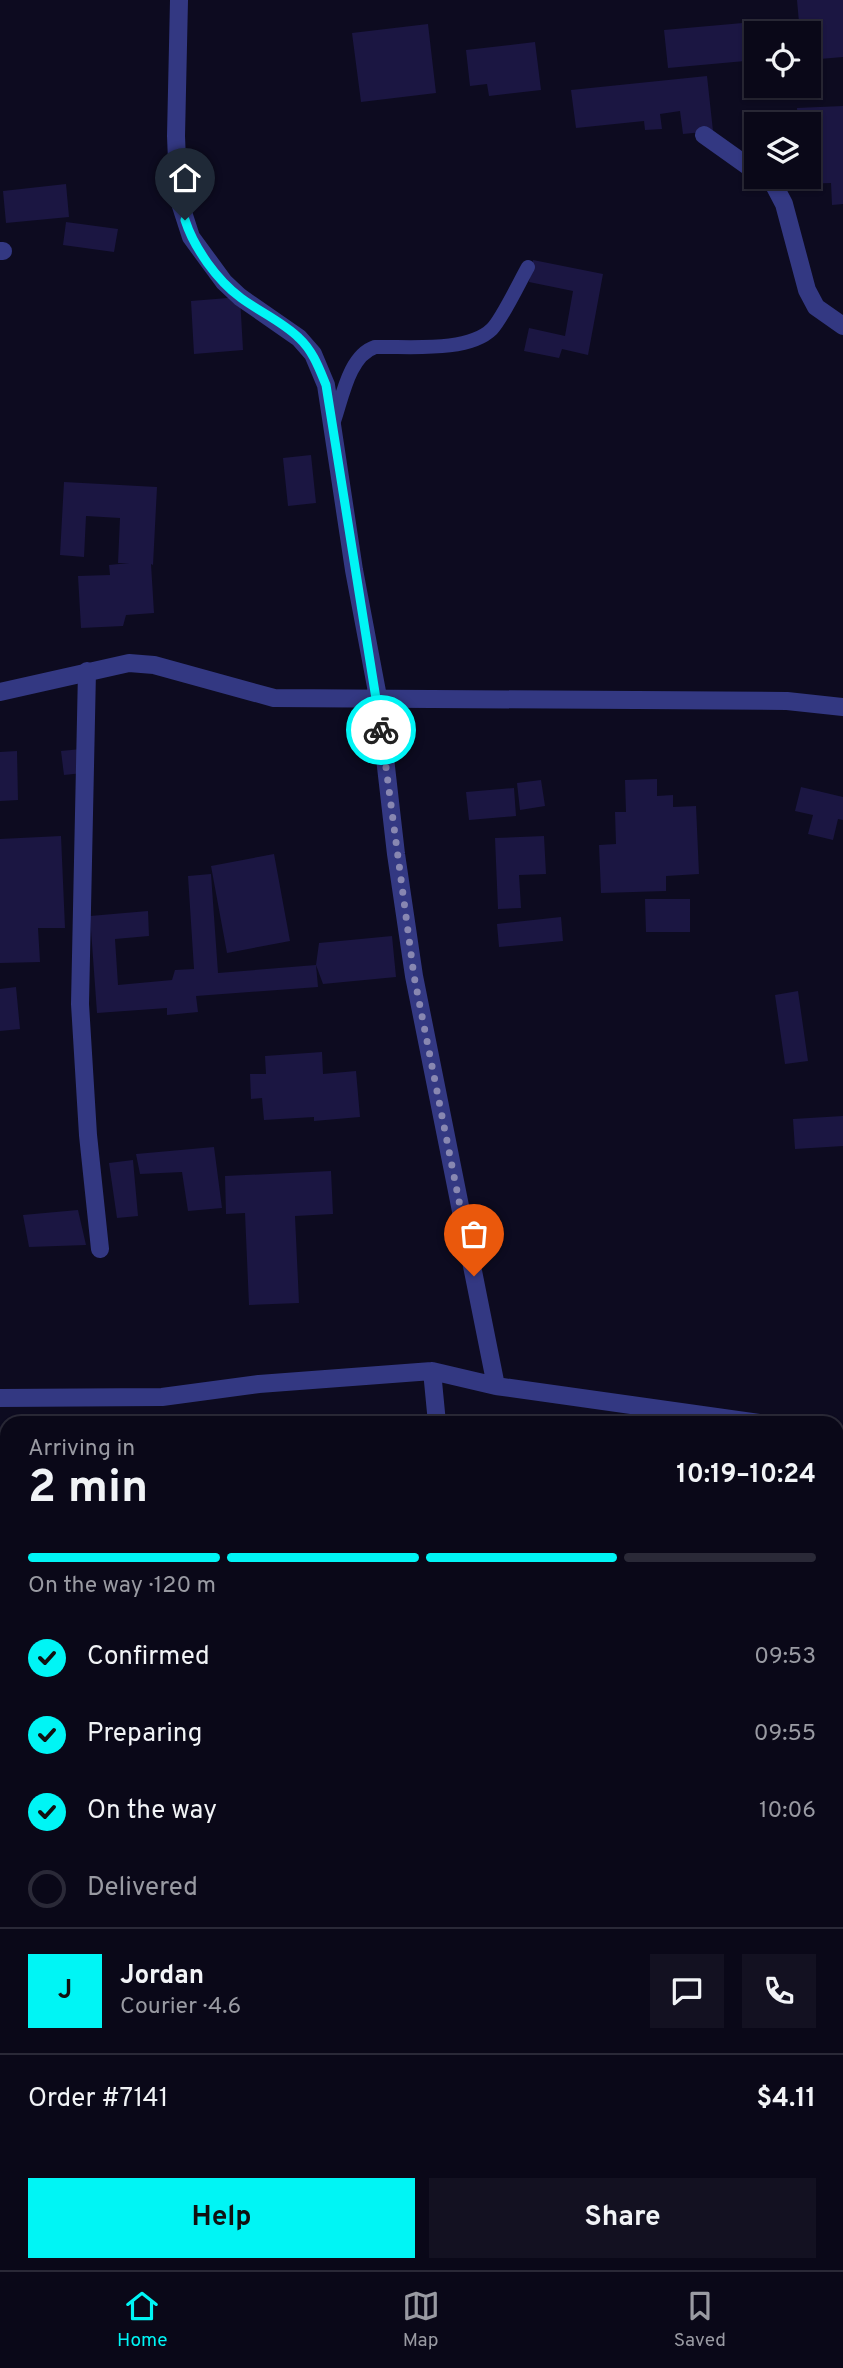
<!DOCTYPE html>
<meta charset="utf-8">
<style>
body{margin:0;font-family:Overpass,sans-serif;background:#131121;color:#f1f3f6;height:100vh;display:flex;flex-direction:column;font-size:26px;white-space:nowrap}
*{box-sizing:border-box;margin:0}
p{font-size:23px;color:#999aa2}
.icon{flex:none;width:38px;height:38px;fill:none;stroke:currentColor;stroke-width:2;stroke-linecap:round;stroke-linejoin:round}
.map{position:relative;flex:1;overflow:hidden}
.details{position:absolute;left:0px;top:1416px;width:844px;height:856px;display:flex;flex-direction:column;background:#0a0818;border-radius:21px 21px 0 0;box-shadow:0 2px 5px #0004,0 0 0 2px #2a2937}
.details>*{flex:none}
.fabs{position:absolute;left:744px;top:21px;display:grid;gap:14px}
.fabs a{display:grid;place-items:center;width:77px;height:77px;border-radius:0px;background:#0a0818;box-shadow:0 2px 5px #0004,0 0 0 2px #2a2937;font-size:35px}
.pin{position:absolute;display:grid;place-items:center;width:60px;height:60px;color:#fff;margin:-72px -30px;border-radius:50% 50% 50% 0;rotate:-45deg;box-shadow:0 0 7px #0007}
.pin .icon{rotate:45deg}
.courier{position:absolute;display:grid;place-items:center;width:70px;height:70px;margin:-35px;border:5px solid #00f5f5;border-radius:50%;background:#fff;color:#222;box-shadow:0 2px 9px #0007}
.head em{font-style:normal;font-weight:700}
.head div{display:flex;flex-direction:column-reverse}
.head{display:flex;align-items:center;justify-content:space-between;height:119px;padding:0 28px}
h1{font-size:46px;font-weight:700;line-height:52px}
.bar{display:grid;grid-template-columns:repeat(4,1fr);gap:10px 7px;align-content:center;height:84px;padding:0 28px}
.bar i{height:9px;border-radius:5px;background:#2a2937}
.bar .selected{background:#00f5f5}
.bar p{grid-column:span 4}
.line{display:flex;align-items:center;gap:18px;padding:0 28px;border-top:2px solid #2a2937}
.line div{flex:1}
.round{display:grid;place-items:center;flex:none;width:74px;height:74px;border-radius:0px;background:#131121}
ol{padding:0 28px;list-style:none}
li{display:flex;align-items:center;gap:21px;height:77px}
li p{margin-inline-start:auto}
li .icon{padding:7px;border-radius:50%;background:#00f5f5;color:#111;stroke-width:4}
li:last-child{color:#999aa2}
li i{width:38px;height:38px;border:4px solid #2a2937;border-radius:50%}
.cta{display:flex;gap:14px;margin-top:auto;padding:14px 28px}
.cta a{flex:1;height:80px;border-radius:0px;background:#00f5f5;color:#111;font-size:28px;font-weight:700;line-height:80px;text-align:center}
.cta a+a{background:#131121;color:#f1f3f6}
.tab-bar{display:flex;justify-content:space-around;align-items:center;height:98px;border-top:2px solid #2a2937;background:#0a0818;font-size:19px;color:#999aa2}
.tab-bar a{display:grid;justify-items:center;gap:4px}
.tab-bar .selected{color:#00f5f5}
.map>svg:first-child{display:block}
</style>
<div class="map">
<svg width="843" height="2270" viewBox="0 0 843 2270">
<rect width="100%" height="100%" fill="#0d0b20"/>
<path fill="#1b1642" d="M797 0H843V57L808 60V33H800Z
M754 22 756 60 668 68 664 30Z
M428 24 436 93 361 102 352 33Z
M535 42 541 90 489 96 487 84 470 86 466 50Z
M707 76 713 131 683 134 680 111 660 114 662 129 645 130 644 121 576 128 571 90Z
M843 106V204L832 205 831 183 800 184V177H808V124H798L797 108Z
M66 184 69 217 6 223 3 191Z
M66 222 118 229 114 252 63 245Z
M533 260 603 274 588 355 562 349 559 358 524 351 529 328 565 336 573 291 529 282Z
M240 297 243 350 194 354 191 301Z
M311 455 316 503 288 506 283 458Z
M64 482 157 487 153 565 151 564 154 613 126 615 123 626 81 628 78 576 110 575 109 565 129 563H118L120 518 86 516 84 557 60 555Z
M81 749 83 773 64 775 61 751Z
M17 751 18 800 0 801V752Z
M657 779V796L673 795V807L696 806 699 874 666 876V891L601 893 599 845 616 844 615 812H626L625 780Z
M541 780 545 806 520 810 517 783Z
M801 787 843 797V820L838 819 833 840 808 834 813 815 795 811Z
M514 788 516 816 469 820 466 792Z
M61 836 65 928H38L40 962 0 963V839Z
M544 836 546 874 519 875 521 908 498 909 495 838Z
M274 854 290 941 227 953 211 866Z
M211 874 218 973 316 965 318 987 196 996 198 1012 167 1015V1008L97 1013 90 916 148 911 149 936 115 939 118 985 172 980 175 970 194 969 188 876Z
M645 899H690V932H646Z
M561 917 563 941 499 947 497 924Z
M392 936 396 977 323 984 316 965 319 943Z
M16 987 20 1029 0 1031V989Z
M798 991 808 1061 785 1064 775 995Z
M322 1052 323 1074 356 1071 360 1117 314 1121V1117L264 1120 262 1098 251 1099 250 1074H266L265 1056Z
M843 1116V1146L795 1149 793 1119Z
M214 1147 222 1208 188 1211 182 1172 140 1174 136 1154Z
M133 1160 138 1216 117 1218 109 1163Z
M331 1171 333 1214 295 1216 299 1303 249 1305 245 1213 226 1214 225 1176Z
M78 1210 86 1245 29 1247 23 1215Z
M7 1599V1701L0 1702V1675L4 1673 0 1600Z
M7 2077V2120L0 2121V2078Z"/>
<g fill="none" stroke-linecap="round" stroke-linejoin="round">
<path stroke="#333882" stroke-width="14" d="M333 424C342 400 348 356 375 347 407 346 468 353 492 329 502 319 520 281 528 267"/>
<path stroke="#333882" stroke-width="18" d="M179 0 176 136 178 185 180 203 191 237 224 282 240 297 299 338 313 354 326 385 354 570 378 697 396 854 414 976 496 1386
M704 135 756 172
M763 177 773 183 784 204 807 290 816 307 843 326
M0 251H3
M87 671 80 1004 88 1135 100 1249
M0 692 129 663 154 665 274 698 787 701 843 707
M432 1371 437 1423
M0 1398 162 1397 259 1384 432 1371 496 1386 759 1423
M836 1434 843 1435
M0 1822 7 1836
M836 2047 843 2043
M0 2143H7
M734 2264 738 2270
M456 2270 464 2264"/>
</g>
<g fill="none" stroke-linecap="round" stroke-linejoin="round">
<path stroke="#8887b1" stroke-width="7" stroke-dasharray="0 12.6" d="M381 730 414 976 474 1276"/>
<path stroke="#00f5f5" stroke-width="9" d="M185 220C194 248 217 280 241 298 260 312 283 322 299 338 313 351 319 368 326 385L381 730"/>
</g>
</svg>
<div class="fabs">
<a><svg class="icon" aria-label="locate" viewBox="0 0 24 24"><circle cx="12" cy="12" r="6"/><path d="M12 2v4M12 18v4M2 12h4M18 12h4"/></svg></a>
<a><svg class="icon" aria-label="layers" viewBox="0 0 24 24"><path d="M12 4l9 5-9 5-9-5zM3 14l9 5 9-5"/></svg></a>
</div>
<div class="pin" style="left:474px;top:1276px;background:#ea580c"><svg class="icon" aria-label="bag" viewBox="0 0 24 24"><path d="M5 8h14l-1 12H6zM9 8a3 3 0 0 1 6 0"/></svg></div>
<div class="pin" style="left:185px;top:220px;background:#1f2937"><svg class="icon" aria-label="home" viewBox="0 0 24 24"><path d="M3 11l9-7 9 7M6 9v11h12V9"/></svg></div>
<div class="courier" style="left:381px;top:730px"><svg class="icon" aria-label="bike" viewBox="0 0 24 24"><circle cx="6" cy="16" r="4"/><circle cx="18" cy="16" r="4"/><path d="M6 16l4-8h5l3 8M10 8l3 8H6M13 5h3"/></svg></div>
<section class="details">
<div class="head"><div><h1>2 min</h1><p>Arriving in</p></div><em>10:19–10:24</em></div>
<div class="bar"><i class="selected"></i><i class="selected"></i><i class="selected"></i><i></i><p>On the way · 120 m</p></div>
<ol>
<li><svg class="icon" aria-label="check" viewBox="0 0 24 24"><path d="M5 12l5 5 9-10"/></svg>Confirmed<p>09:53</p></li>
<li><svg class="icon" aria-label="check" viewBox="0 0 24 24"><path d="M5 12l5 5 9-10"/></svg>Preparing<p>09:55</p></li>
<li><svg class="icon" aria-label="check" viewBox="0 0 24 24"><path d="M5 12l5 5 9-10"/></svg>On the way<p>10:06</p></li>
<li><i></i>Delivered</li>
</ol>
<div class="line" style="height:126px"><b class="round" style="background:#00f5f5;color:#111">J</b><div><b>Jordan</b><p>Courier · 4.6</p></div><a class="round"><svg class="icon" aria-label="chat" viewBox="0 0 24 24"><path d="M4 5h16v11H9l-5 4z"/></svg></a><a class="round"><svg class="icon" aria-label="phone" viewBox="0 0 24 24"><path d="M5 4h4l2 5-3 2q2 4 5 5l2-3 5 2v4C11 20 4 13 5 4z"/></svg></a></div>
<div class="line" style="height:91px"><div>Order #7141</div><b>$4.11</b></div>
<div class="cta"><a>Help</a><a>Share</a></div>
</section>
</div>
<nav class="tab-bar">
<a class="selected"><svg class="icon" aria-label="home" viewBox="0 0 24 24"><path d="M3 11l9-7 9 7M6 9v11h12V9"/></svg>Home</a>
<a><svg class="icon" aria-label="map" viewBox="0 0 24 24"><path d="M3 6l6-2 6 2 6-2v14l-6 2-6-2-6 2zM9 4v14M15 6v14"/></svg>Map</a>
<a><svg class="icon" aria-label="saved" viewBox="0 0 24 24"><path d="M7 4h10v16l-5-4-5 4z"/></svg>Saved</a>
</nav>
